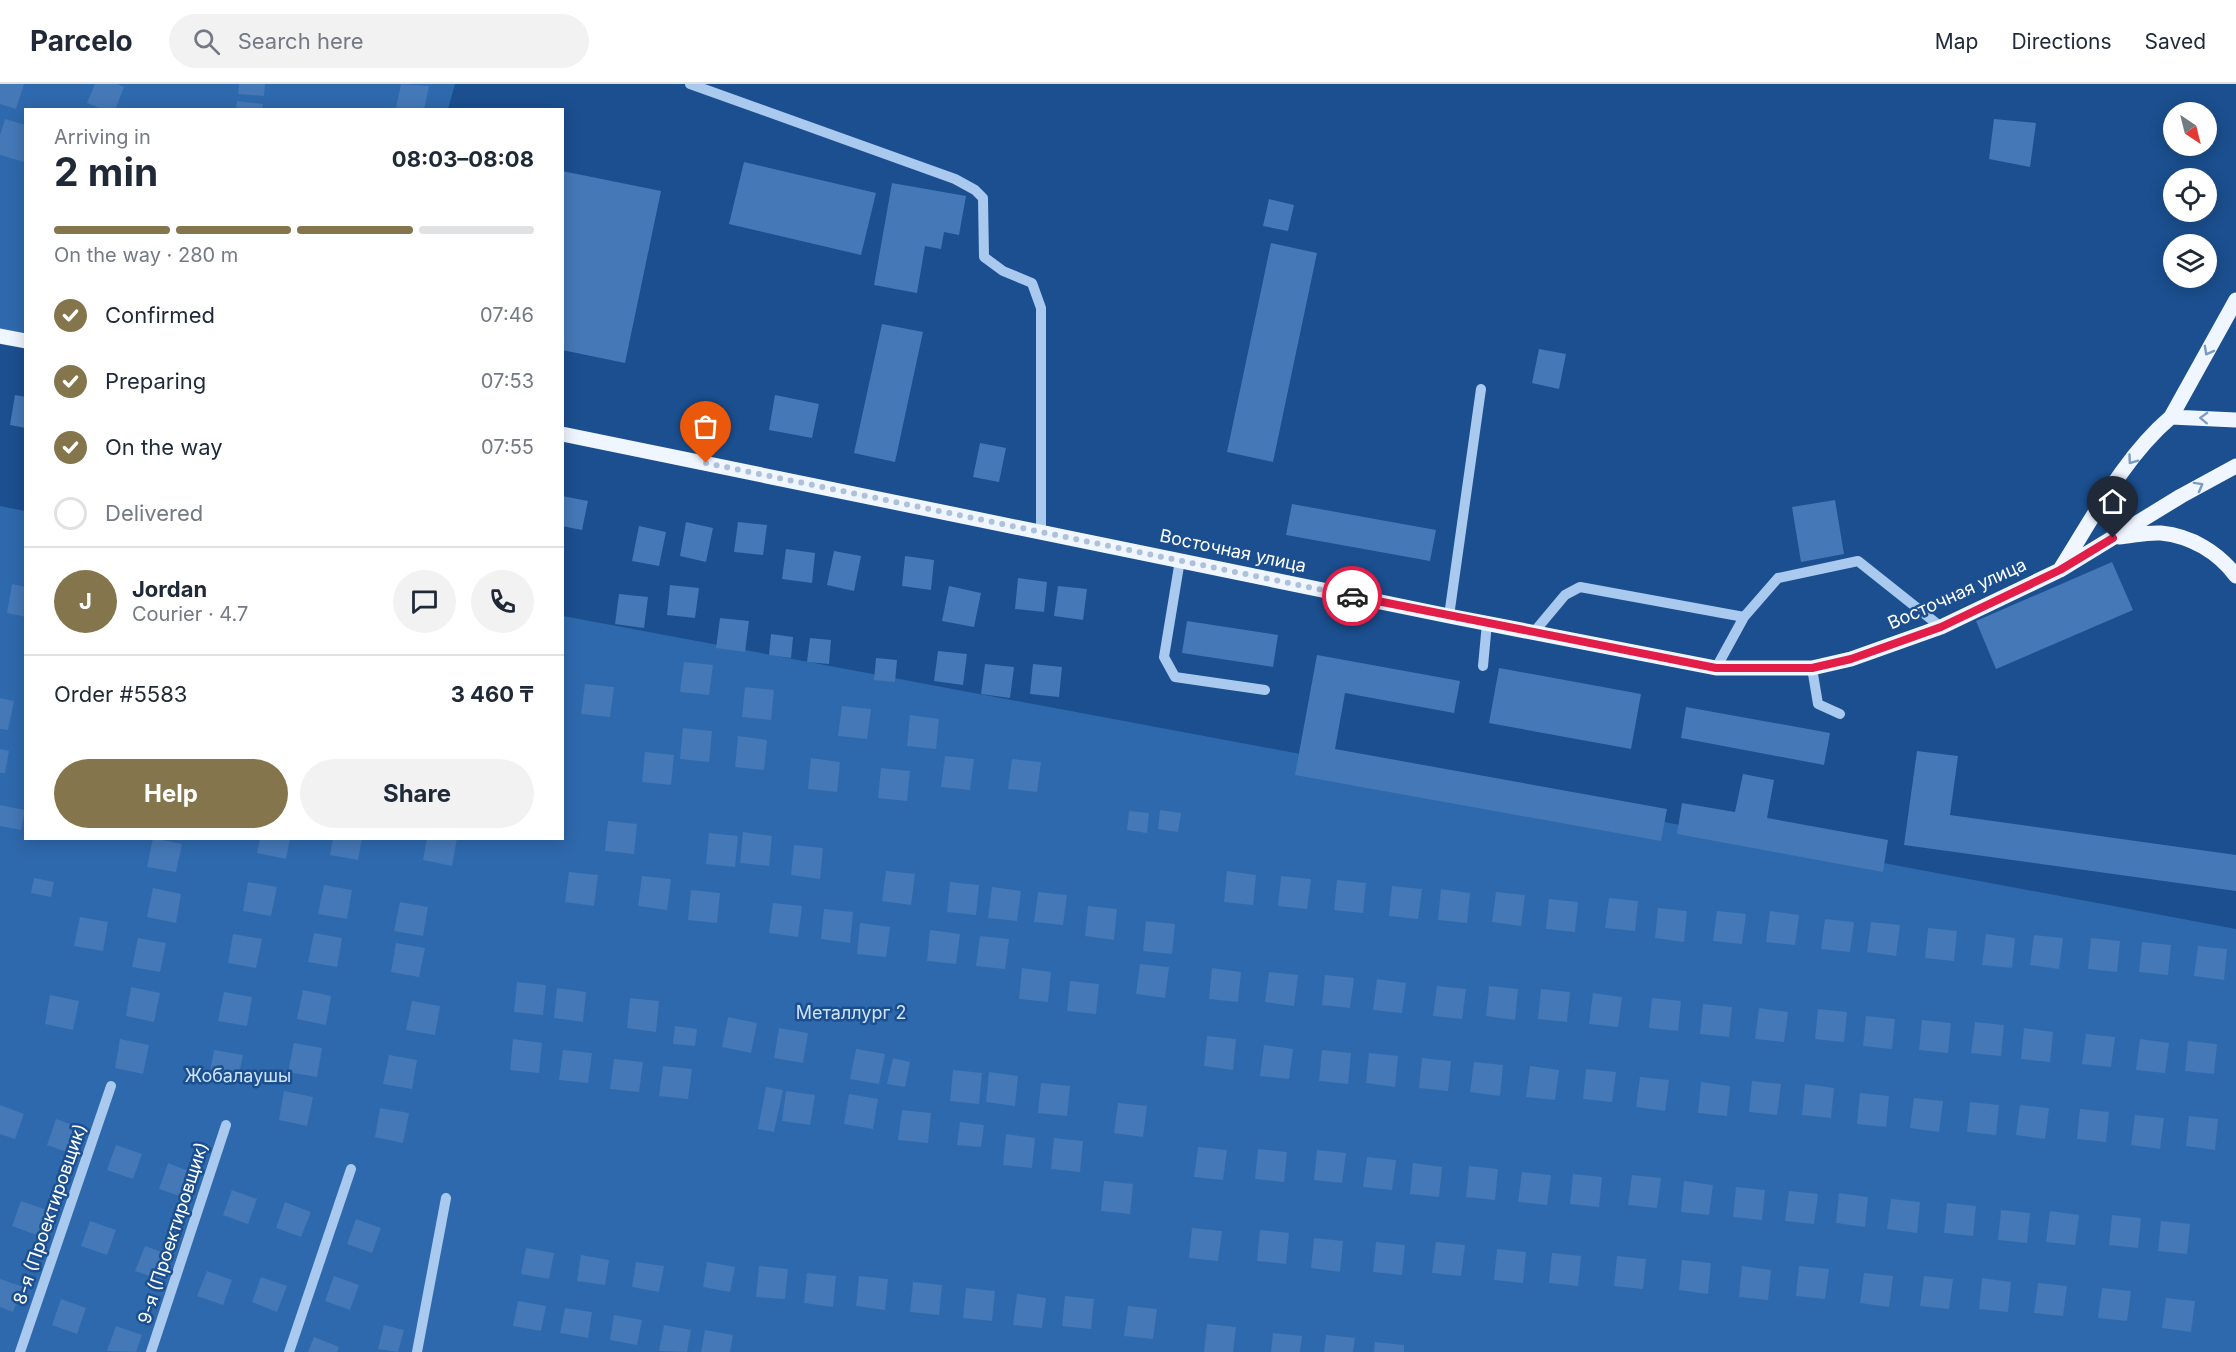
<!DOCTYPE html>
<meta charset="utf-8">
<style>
body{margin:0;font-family:Inter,sans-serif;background:#f2f2f3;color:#1f2937;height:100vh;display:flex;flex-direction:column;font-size:22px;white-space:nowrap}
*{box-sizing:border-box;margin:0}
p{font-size:20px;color:#747a83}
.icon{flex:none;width:33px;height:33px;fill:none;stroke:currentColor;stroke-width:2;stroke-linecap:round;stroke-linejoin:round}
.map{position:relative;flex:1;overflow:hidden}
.panel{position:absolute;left:24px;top:24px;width:540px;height:732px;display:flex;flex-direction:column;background:#fff;border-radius:0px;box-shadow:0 3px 15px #0003}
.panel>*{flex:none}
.needle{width:39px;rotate:145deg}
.buttons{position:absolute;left:2163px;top:18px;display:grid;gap:12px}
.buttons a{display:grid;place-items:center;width:54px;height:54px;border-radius:50%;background:#fff;box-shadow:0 3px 15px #0003;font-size:30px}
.pin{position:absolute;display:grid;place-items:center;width:51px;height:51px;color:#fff;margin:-62px -26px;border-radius:50% 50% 50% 0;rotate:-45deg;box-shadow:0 0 6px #0007}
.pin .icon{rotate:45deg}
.courier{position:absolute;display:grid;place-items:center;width:60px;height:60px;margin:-30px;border:4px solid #e11d48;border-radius:50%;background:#fff;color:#222;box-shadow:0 2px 8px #0007}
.head em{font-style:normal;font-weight:700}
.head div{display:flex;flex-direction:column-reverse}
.head{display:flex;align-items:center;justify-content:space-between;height:102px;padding:0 30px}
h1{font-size:39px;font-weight:700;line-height:45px}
.bar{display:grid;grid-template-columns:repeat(4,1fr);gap:9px 6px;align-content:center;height:72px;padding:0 30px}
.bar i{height:8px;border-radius:4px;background:#e0e1e3}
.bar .on{background:#84754c}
.bar p{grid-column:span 4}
.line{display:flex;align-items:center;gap:15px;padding:0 30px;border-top:2px solid #e0e1e3}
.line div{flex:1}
.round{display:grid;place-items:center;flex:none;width:63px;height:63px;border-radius:32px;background:#f2f2f3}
ol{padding:0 30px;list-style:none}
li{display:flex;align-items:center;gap:18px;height:66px}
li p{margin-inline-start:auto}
li .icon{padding:6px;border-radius:50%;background:#84754c;color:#fff;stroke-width:4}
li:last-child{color:#747a83}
li i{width:33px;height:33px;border:3px solid #e0e1e3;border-radius:50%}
.action{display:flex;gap:12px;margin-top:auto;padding:12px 30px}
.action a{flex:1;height:69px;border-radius:36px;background:#84754c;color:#fff;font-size:24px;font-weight:700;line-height:69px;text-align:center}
.action a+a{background:#f2f2f3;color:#1f2937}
header{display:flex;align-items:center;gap:36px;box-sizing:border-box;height:84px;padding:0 30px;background:#fff;border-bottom:2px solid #e0e1e3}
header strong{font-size:28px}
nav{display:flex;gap:33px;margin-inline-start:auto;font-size:21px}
.search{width:420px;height:54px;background:#f2f2f3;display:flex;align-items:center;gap:15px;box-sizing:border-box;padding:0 21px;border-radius:33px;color:#747a83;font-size:22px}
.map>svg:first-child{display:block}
</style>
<header>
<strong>Parcelo</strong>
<div class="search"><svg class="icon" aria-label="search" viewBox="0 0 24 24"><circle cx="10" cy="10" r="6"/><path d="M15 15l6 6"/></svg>Search here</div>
<nav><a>Map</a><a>Directions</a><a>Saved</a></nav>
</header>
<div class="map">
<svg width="2236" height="1268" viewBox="0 0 2236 1268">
<rect width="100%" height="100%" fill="#1b4f8f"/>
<path fill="#2e69ad" d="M0 0H455L448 25 26 26 25 265 0 260Z
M0 422 25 427 26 754H562L563 532 2236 845V1268H0Z"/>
<path fill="#4478b7" d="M0 0H24L16 25 0 20Z
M95 0H117L124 3 115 26H104L87 19Z
M239 0H265L264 12 238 10Z
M401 0 429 2 424 26 396 24Z
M237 17 263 20 262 26H236Z
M5 35 26 41 24 78 0 71V51Z
M1994 35 2036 39 2030 83 1989 75Z
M744 78 876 109 861 171 729 140Z
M562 87 661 107 625 279 562 266Z
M892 99 966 112 959 151 944 148 941 165 925 162 917 209 874 201Z
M1269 115 1294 121 1288 147 1263 142Z
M1271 159 1317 169 1273 378 1227 368Z
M882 240 923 248 895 378 854 369Z
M1539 265 1566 270 1559 305 1532 299Z
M15 311 26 313V344L10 341Z
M775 311 819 320 812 354 769 346Z
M980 359 1006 364 999 398 973 393Z
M562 412 588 417 582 446 562 442Z
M1835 416 1844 470 1801 478 1792 423Z
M1292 420 1436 446 1430 477 1286 451Z
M686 438 713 444 706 478 680 472Z
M738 438 767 441 763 471 734 468Z
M639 442 666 448 659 482 632 477Z
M786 465 815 469 812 499 782 495Z
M834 467 861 472 854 507 827 501Z
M905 472 934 476 931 506 902 502Z
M2112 478 2133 526 1996 585 1976 537Z
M1018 494 1047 498 1044 528 1015 525Z
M12 500 26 503V533L7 529Z
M670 501 699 504 695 534 667 531Z
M949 502 981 509 974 543 942 537Z
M1058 502 1087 505 1083 536 1054 532Z
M619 510 648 513 644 544 615 540Z
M720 534 749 537 745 568 716 564Z
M1187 537 1278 551 1273 583 1182 569Z
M771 550 793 553 791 574 769 571Z
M810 554 831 556 829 580 807 578Z
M938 567 967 570 963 601 934 597Z
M1317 571 1460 597 1454 629 1345 609 1335 665 1667 725 1661 757 1295 691Z
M876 574 897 576 895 598 874 596Z
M684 578 713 581 709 611 680 608Z
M985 580 1014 583 1010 614 981 610Z
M1033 580 1062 583 1059 613 1030 610Z
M1499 584 1641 610 1631 665 1489 639Z
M585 600 614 603 610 633 581 630Z
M745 603 774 606 771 636 742 633Z
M0 614 14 617 8 646 0 645Z
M842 622 871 625 867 655 838 652Z
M1686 623 1830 649 1824 681 1681 654Z
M910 631 939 635 936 665 907 662Z
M683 644 712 647 709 678 680 675Z
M738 652 767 656 764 686 735 683Z
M0 665 9 667 5 689H0Z
M1917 667 1958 672 1950 731 2236 771V807L1904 761Z
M645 668 674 671 671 701 642 698Z
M945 672 974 675 970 706 941 703Z
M811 674 840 678 837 708 808 705Z
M1012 675 1041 678 1037 708 1008 705Z
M881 684 910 687 907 717 878 714Z
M1743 690 1774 696 1767 734 1888 756 1883 788 1677 750 1682 719 1735 728Z
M0 721 25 726 21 746 0 742Z
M1160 726 1181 729 1178 748 1158 745Z
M1129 727 1149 729 1147 749 1127 746Z
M608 737 637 740 634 770 605 767Z
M743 748 772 752 769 782 740 779Z
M709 749 738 752 735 783 706 780Z
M153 754 182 760 176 788 147 783Z
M260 754H290L286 775 257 769Z
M333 754H362L358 776 330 771Z
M427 754H457L452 782 423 776Z
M794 761 823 764 820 795 791 791Z
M886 787 915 790 911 821 882 817Z
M1227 787 1256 791 1253 821 1224 818Z
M569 788 598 791 594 822 565 818Z
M642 792 671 795 667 826 638 822Z
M1281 792 1311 795 1307 825 1278 822Z
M34 794 54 798 51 813 31 809Z
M1337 796 1366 799 1363 829 1334 826Z
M248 798 277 803 271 832 243 827Z
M950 798 979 801 976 831 947 828Z
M324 801 352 806 347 835 318 830Z
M1392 802 1422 805 1418 835 1389 832Z
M992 803 1021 807 1017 837 988 834Z
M153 804 181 810 176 839 147 833Z
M1441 805 1470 809 1467 839 1438 836Z
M691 806 720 809 717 839 688 836Z
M1038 808 1067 811 1063 841 1034 838Z
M1496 808 1525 811 1521 842 1492 838Z
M1609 814 1638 817 1635 847 1605 844Z
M1549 815 1578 818 1575 848 1546 845Z
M400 818 428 823 423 852 394 847Z
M773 819 802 822 798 853 769 849Z
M1088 822 1117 825 1114 856 1085 852Z
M1658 824 1687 827 1684 858 1655 854Z
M824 825 853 828 850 859 821 855Z
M1717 827 1746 830 1742 860 1713 857Z
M1770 827 1799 831 1795 861 1766 858Z
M80 833 108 838 103 867 74 862Z
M1825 835 1854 838 1850 868 1821 865Z
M1146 837 1175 840 1172 870 1143 867Z
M1871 838 1900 841 1896 872 1867 868Z
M860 839 890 843 886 873 857 870Z
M1928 844 1957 847 1954 877 1925 874Z
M930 846 960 850 956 880 927 877Z
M314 849 342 854 337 883 308 878Z
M233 850 262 855 256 884 228 879Z
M1986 850 2015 854 2012 884 1982 881Z
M2034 851 2063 854 2059 885 2030 881Z
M980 852 1009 855 1005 885 976 882Z
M138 854 166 859 160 888 132 883Z
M2091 854 2120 857 2117 888 2088 885Z
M2142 858 2171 861 2168 891 2139 888Z
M396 859 425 864 419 893 391 888Z
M2198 862 2227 865 2224 896 2194 892Z
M1140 880 1169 883 1165 914 1136 910Z
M1022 884 1051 888 1048 918 1019 915Z
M1212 884 1241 888 1238 918 1209 915Z
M1269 888 1298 891 1294 922 1265 918Z
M1325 891 1354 894 1350 924 1322 921Z
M1377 895 1406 899 1402 929 1373 926Z
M1070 897 1099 900 1096 930 1067 927Z
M517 898 546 901 543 931 514 928Z
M1437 902 1466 905 1462 935 1433 932Z
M1489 902 1518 905 1515 936 1486 932Z
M131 903 160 909 154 938 126 932Z
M557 904 586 908 583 938 554 934Z
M1541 905 1570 908 1567 938 1538 935Z
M303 906 331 912 326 941 297 935Z
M224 908 252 913 247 942 218 937Z
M1593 909 1622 913 1618 943 1589 940Z
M50 911 79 917 73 946 45 940Z
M630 914 659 917 656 948 627 944Z
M1652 914 1681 917 1678 947 1649 944Z
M412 917 440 922 435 951 406 946Z
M1703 920 1732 923 1729 953 1700 950Z
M1759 924 1788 928 1784 958 1755 955Z
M1818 925 1847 928 1844 958 1815 955Z
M1866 932 1895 935 1892 965 1863 962Z
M728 933 757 939 751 969 722 963Z
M1922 936 1951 939 1948 969 1919 966Z
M1975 938 2004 941 2001 972 1971 969Z
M675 942 697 945 695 962 673 960Z
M779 944 808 949 803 979 774 974Z
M2024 944 2053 948 2050 978 2021 975Z
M2086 950 2115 953 2111 983 2082 980Z
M1207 952 1236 955 1233 986 1204 982Z
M120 955 149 961 143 990 115 984Z
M513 955 542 959 539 989 510 986Z
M2140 955 2169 959 2165 989 2136 986Z
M2188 957 2217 960 2214 990 2185 987Z
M294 959 322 964 317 993 288 988Z
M1264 961 1293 965 1289 995 1260 992Z
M856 965 885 970 879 1000 850 995Z
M214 966 243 971 237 1000 209 995Z
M563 966 592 969 588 999 559 996Z
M1322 966 1351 969 1348 1000 1319 997Z
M1369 969 1398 972 1395 1003 1366 999Z
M389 971 417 976 412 1005 383 1000Z
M893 974 910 978 905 1003 887 1000Z
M1422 974 1451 977 1448 1007 1419 1004Z
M614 975 643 978 639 1008 610 1005Z
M1474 978 1503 981 1500 1012 1470 1008Z
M663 982 692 985 688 1015 659 1012Z
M1530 982 1559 986 1555 1016 1526 1013Z
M1586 985 1616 988 1612 1018 1583 1015Z
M953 986 982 989 979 1020 950 1017Z
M989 988 1018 992 1015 1022 986 1018Z
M1640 993 1669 996 1665 1027 1636 1023Z
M1752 997 1781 1000 1777 1031 1749 1028Z
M1701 998 1730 1002 1727 1032 1698 1029Z
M1041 999 1070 1002 1067 1032 1038 1029Z
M1805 1000 1834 1004 1831 1034 1802 1031Z
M766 1003 783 1006 774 1048 758 1045Z
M284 1007 313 1013 307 1042 279 1036Z
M786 1007 815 1011 810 1041 782 1037Z
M1860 1009 1889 1012 1886 1043 1857 1040Z
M849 1010 878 1015 873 1045 844 1040Z
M1914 1014 1943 1017 1939 1048 1910 1044Z
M1970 1018 1999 1021 1996 1051 1967 1048Z
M1118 1019 1147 1022 1143 1053 1114 1049Z
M0 1021 24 1030 15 1055 0 1050Z
M2020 1021 2049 1024 2045 1055 2016 1051Z
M380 1024 409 1029 403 1059 375 1053Z
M2080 1025 2109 1028 2106 1058 2077 1055Z
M902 1026 931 1029 928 1059 898 1056Z
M2135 1031 2164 1034 2160 1065 2131 1061Z
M2189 1032 2218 1035 2215 1066 2186 1062Z
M56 1035 81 1044 72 1070 47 1061Z
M960 1038 984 1041 981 1063 957 1061Z
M1006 1050 1035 1054 1032 1084 1003 1081Z
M1054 1054 1083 1057 1080 1088 1051 1085Z
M116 1061 142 1070 133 1095 107 1086Z
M1198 1063 1227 1066 1223 1096 1194 1093Z
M1258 1065 1287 1068 1284 1098 1255 1095Z
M1317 1066 1346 1069 1342 1099 1314 1096Z
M1367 1073 1396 1076 1392 1106 1363 1103Z
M168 1079 194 1089 185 1114 159 1105Z
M1413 1079 1442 1083 1439 1113 1410 1110Z
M1469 1082 1498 1085 1495 1116 1466 1113Z
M1522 1088 1551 1091 1547 1121 1518 1118Z
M1573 1090 1602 1093 1599 1123 1570 1120Z
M1632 1091 1661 1094 1657 1124 1628 1121Z
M1104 1097 1133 1100 1130 1130 1101 1127Z
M1684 1097 1713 1101 1709 1131 1681 1128Z
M1736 1103 1765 1106 1762 1136 1733 1133Z
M232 1106 257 1115 248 1140 223 1131Z
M1789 1107 1818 1110 1814 1140 1785 1137Z
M1839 1109 1868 1113 1865 1143 1836 1139Z
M1891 1115 1920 1118 1917 1149 1887 1145Z
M21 1117 47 1126 37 1151 12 1142Z
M285 1118 311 1128 301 1153 276 1144Z
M1947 1119 1976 1122 1973 1152 1944 1149Z
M2001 1126 2030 1129 2027 1159 1998 1156Z
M2050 1127 2079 1131 2075 1161 2046 1158Z
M2112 1131 2141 1134 2138 1164 2109 1161Z
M356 1135 381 1144 372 1169 347 1160Z
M90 1137 116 1146 107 1171 81 1162Z
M2161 1137 2190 1140 2187 1170 2158 1167Z
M1192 1144 1222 1147 1218 1177 1189 1174Z
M1260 1146 1289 1149 1286 1180 1257 1177Z
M1314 1154 1343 1157 1340 1188 1311 1184Z
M1376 1158 1405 1161 1402 1191 1373 1188Z
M1436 1158 1465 1161 1461 1192 1432 1189Z
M145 1162 170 1171 161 1196 135 1187Z
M526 1164 554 1169 549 1195 521 1190Z
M1497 1165 1526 1168 1523 1199 1494 1196Z
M1552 1169 1581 1172 1578 1202 1549 1199Z
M581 1171 609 1176 605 1201 577 1197Z
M1617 1172 1646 1175 1643 1205 1614 1202Z
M1682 1176 1711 1179 1708 1210 1679 1206Z
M636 1178 664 1182 659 1208 632 1203Z
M707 1178 735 1183 730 1208 703 1203Z
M759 1182 788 1185 785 1215 756 1213Z
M1742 1182 1771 1186 1768 1216 1739 1213Z
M1799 1182 1829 1185 1825 1215 1796 1212Z
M207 1187 232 1196 223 1221 197 1212Z
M807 1189 836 1192 833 1223 804 1219Z
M1864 1189 1893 1192 1889 1223 1860 1219Z
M334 1192 359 1201 350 1226 325 1217Z
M859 1192 888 1195 885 1226 856 1222Z
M1924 1192 1953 1195 1949 1225 1920 1222Z
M261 1193 287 1202 277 1228 252 1218Z
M1982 1194 2011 1198 2008 1228 1979 1225Z
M0 1195 23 1203 13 1228 0 1223Z
M913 1198 942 1201 939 1231 910 1228Z
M2038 1199 2067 1202 2063 1232 2034 1229Z
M966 1204 995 1207 992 1237 963 1234Z
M2102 1204 2131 1207 2127 1237 2098 1234Z
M1017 1210 1046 1214 1042 1244 1013 1241Z
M1065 1212 1094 1215 1091 1245 1062 1242Z
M2166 1214 2195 1217 2191 1248 2162 1244Z
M61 1215 86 1224 77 1250 52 1241Z
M518 1217 546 1222 541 1247 513 1242Z
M1128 1222 1157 1225 1153 1255 1124 1252Z
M565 1224 592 1228 588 1254 560 1249Z
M614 1231 642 1236 637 1261 610 1256Z
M1207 1240 1236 1243 1233 1268H1204Z
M384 1241 404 1246 398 1268 378 1265Z
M664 1241 691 1246 687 1268 659 1267Z
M116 1242 142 1251 136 1268 107 1267Z
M705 1246 733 1251 730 1268H701Z
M1273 1249 1302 1252 1300 1268H1271Z
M1326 1251 1355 1254 1353 1268H1324Z
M314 1253 339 1263 337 1268H308Z
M1375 1258 1404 1261V1268H1374Z"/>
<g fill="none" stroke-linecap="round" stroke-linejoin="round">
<path stroke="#a9c9ee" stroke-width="10" d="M690 0 955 95 975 106 983 114 984 173 1003 187 1032 199 1041 224V448
M1180 476 1164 573 1175 593 1265 606
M1449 532 1481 305
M1534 548 1565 511 1580 503 1744 533
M1483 582 1487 539
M1716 584 1744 533 1778 494 1858 477 1941 543
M1812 584 1818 620 1840 630
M20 1268 111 1002
M151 1268 226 1041
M289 1268 351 1085
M417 1268 446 1114"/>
<path stroke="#f0f6ff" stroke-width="15" d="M0 252 26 257
M2171 333 2236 216
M562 350 1449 532 1716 584H1812L1851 575 1941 543 2060 486 2181 412 2236 382
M2119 453C2132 452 2147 448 2161 449 2191 452 2218 468 2236 492
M2061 484C2094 432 2124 373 2171 333L2236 336"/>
</g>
<defs><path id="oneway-chevron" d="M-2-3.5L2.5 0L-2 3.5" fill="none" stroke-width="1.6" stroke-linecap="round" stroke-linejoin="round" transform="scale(1.5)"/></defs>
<g stroke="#7b9ac1">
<use href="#oneway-chevron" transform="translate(2208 267) rotate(119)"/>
<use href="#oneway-chevron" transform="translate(2204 334) rotate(-178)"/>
<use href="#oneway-chevron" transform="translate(2132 376) rotate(126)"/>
<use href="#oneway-chevron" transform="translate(2199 402) rotate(-29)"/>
</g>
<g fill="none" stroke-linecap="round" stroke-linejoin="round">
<path stroke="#afc1d8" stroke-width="6" stroke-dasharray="0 10.8" d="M706 379 1352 512"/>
<path stroke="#e11d48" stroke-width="8" d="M1352 512 1716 584H1812L1851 575 1941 543 2060 486 2113 454"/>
</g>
<g text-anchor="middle" stroke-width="5" stroke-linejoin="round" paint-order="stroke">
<g font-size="18" fill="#fff" stroke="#1b4f8f">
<text transform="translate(1233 467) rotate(12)" y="6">Восточная улица</text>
<text transform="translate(1957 510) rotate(-24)" y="6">Восточная улица</text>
<text transform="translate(50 1130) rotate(-71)" y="6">8-я (Проектировщик)</text>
<text transform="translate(173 1149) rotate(-72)" y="6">9-я (Проектировщик)</text>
</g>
<g font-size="18" fill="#cfe3fa" stroke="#1b4f8f">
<text x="851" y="935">Металлург 2</text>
<text x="238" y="998">Жобалаушы</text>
</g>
</g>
</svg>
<div class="buttons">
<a><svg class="needle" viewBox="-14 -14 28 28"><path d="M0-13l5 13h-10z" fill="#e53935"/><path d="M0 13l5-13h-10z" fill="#747a83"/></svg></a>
<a><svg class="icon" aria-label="locate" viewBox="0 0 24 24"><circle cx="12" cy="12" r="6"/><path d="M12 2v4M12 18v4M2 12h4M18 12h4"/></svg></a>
<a><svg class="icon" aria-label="layers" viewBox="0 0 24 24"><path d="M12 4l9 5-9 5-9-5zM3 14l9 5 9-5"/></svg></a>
</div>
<div class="pin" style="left:706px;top:379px;background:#ea580c"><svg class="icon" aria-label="bag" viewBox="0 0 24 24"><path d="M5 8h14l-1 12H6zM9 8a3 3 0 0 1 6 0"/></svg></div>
<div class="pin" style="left:2113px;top:454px;background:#1f2937"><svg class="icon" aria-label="home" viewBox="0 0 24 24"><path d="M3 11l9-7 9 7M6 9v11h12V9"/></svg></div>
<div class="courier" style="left:1352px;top:512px"><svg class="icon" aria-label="car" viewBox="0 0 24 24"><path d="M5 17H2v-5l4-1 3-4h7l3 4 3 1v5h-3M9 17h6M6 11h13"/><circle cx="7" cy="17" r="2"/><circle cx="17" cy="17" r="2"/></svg></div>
<section class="panel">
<div class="head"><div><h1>2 min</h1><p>Arriving in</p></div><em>08:03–08:08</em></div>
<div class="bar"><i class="on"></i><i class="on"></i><i class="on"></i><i></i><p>On the way · 280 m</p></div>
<ol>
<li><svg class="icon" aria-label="check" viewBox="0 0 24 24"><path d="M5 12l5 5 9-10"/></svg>Confirmed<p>07:46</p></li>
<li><svg class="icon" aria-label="check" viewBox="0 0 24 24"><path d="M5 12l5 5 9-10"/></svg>Preparing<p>07:53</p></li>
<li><svg class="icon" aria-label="check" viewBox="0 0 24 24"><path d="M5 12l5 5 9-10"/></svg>On the way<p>07:55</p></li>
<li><i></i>Delivered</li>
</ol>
<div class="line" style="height:108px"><b class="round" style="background:#84754c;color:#fff">J</b><div><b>Jordan</b><p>Courier · 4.7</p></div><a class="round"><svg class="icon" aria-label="chat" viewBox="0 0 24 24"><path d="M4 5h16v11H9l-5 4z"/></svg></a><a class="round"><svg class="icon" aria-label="phone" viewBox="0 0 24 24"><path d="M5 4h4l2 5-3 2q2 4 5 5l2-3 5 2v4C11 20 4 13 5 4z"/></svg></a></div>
<div class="line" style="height:78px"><div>Order #5583</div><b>3 460 ₸</b></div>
<div class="action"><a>Help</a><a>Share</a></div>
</section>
</div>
